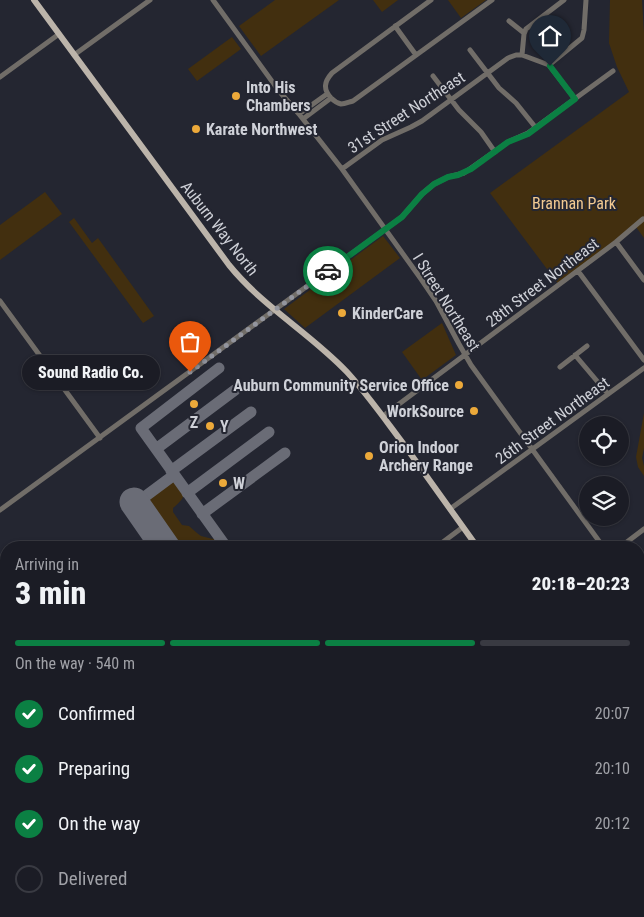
<!DOCTYPE html>
<meta charset="utf-8">
<style>
body{margin:0;font-family:"Roboto Condensed",sans-serif;background:#24252d;color:#f1f3f6;height:100vh;display:flex;flex-direction:column;font-size:19px;white-space:nowrap}
*{box-sizing:border-box;margin:0}
p{font-size:16px;color:#a0a1a7}
.icon{flex:none;width:28px;height:28px;fill:none;stroke:currentColor;stroke-width:2;stroke-linecap:round;stroke-linejoin:round}
.map{position:relative;flex:1;overflow:hidden}
.drawer{position:absolute;left:0px;top:541px;width:645px;height:376px;display:flex;flex-direction:column;background:#1b1c25;border-radius:20px 20px 0 0;box-shadow:0 1px 4px #0004,0 0 0 1px #393a42}
.drawer>*{flex:none}
.buttons{position:absolute;left:579px;top:416px;display:grid;gap:10px}
.buttons a{display:grid;place-items:center;width:50px;height:50px;border-radius:50%;background:#1b1c25;box-shadow:0 1px 4px #0004,0 0 0 1px #393a42;font-size:25px}
.pin{position:absolute;display:grid;place-items:center;width:42px;height:42px;color:#fff;margin:-51px -21px;border-radius:50% 50% 50% 0;rotate:-45deg;box-shadow:0 0 5px #0007}
.pin .icon{rotate:45deg}
.courier{position:absolute;display:grid;place-items:center;width:50px;height:50px;margin:-25px;border:4px solid #0b8043;border-radius:50%;background:#fff;color:#222;box-shadow:0 1px 6px #0007}
.bubble{position:absolute;height:35px;border-radius:18px;background:#1b1c25;box-shadow:0 1px 4px #0004,0 0 0 1px #393a42;font-size:16px;font-weight:800;line-height:35px;text-align:center}
.headline em{font-style:normal;font-weight:800}
.headline div{display:flex;flex-direction:column-reverse}
.headline{display:flex;align-items:center;justify-content:space-between;height:85px;padding:0 15px}
h1{font-size:32px;font-weight:800;line-height:38px}
.bar{display:grid;grid-template-columns:repeat(4,1fr);gap:8px 5px;align-content:center;height:60px;padding:0 15px}
.bar i{height:6px;border-radius:4px;background:#393a42}
.bar .selected{background:#0b8043}
.bar p{grid-column:span 4}
ol{padding:0 15px;list-style:none}
li{display:flex;align-items:center;gap:15px;height:55px}
li p{margin-inline-start:auto}
li .icon{padding:5px;border-radius:50%;background:#0b8043;color:#fff;stroke-width:4}
li:last-child{color:#a0a1a7}
li i{width:28px;height:28px;border:2px solid #393a42;border-radius:50%}
.map>svg:first-child{display:block}
</style>
<div class="map">
<svg width="644" height="917" viewBox="0 0 644 917">
<rect width="100%" height="100%" fill="#242631"/>
<path fill="#422f0f" d="M275 0H339L261 56 239 26Z
M373 0H398L382 12Z
M448 0H486L461 18Z
M610 0H642L644 33V238L636 227 559 285 490 193 629 92 617 67 609 43Z
M232 37 241 49 197 81 188 69Z
M45 192 62 214 0 260V225Z
M74 218 92 243 98 238 154 316 143 323 69 222Z
M383 236 400 258 305 328 284 309Z
M442 323 456 355 422 380 402 352Z
M644 413V448L642 458 644 466V476L638 467 636 457Z
M175 480C188 492 186 497 173 508V512L182 525 189 526 197 533 201 536 217 540 223 547H177L144 501C151 492 163 484 175 480Z
M0 818 6 826V911H68L73 917H0Z
M405 911H426L431 917H409Z
M445 911H490L494 917H450Z"/>
<g fill="none" stroke-linecap="round" stroke-linejoin="round">
<path stroke="#6a6c76" stroke-width="11" d="M219 368 141 428 227 548
M156 449 235 390
M171 471 251 412
M187 493 269 432
M135 504 174 475
M202 514 285 453
M495 911 499 917
M518 917 526 911
M555 917 563 911
M592 917 600 911"/>
<path stroke="#6a6c76" stroke-width="29" d="M134 502 166 548
M435 911 439 917"/>
<path stroke="#716d68" stroke-width="5" d="M213 0 279 91 299 114 342 169 421 279 436 301 459 344 471 365 604 548
M431 0 332 73C324 82 323 89 331 98 334 101 337 103 341 104 345 104 349 102 353 101L492 0
M509 21 524 33
M395 26 416 55
M470 50 499 88 516 103 536 128
M74 55 150 0
M522 55 549 65 575 99
M549 65 582 38 584 30 586 0
M433 76 459 110 481 132 495 152
M0 77 59 34
M299 114 327 94
M303 119 331 98
M342 169 382 140 411 127 422 121 508 58 516 55H522L524 34 526 29 564 0
M616 242 644 280
M578 271 644 360
M0 301 100 438
M575 355 608 394
M560 367 587 346
M383 416 616 242 643 219
M450 509 644 368
M0 510 402 217 422 194 434 184 448 177 464 173 508 142 528 133 613 71
M435 548 463 527
M619 548 644 529
M639 594 644 601
M639 707 644 703
M0 772 6 781
M639 908 644 915
M103 911 107 917"/>
<path stroke="#bcb4aa" stroke-width="6" d="M34 0 229 265C263 307 310 333 347 372 368 395 386 421 405 446 429 480 454 514 478 548
M639 765 644 773"/>
<g stroke="#b1b3ba" stroke-width="3">
<path id="rail" d="M0 804 6 812
M86 911 91 917"/>
</g>
<use href="#rail" stroke="#242631" stroke-width="1" stroke-dasharray="4" stroke-linecap="butt"/>
</g>
<g fill="none" stroke-linecap="round" stroke-linejoin="round">
<path stroke="#93959e" stroke-width="5" stroke-dasharray="0 9" d="M190 372 328 271"/>
<path stroke="#0b8043" stroke-width="6" d="M328 271 402 217 422 194 434 184 448 177 458 175 471 169 508 142 528 134 575 99 550 66"/>
</g>
<g fill="#eca93a" stroke="#242631" stroke-width="2">
<circle cx="236" cy="96" r="5"/>
<circle cx="196" cy="129" r="5"/>
<circle cx="342" cy="313" r="5"/>
<circle cx="459" cy="385" r="5"/>
<circle cx="194" cy="404" r="5"/>
<circle cx="474" cy="411" r="5"/>
<circle cx="210" cy="426" r="5"/>
<circle cx="369" cy="456" r="5"/>
<circle cx="223" cy="483" r="5"/>
</g>
<g text-anchor="middle" stroke-width="4" stroke-linejoin="round" paint-order="stroke">
<g font-size="16" font-weight="bold" fill="#cfd1d8" stroke="#242631" text-anchor="start">
<text x="246" y="93">Into His<tspan x="246" dy="18">Chambers</tspan></text>
<text x="206" y="135">Karate Northwest</text>
<text x="352" y="319">KinderCare</text>
<text x="449" y="391" text-anchor="end">Auburn Community Service Office</text>
<text x="464" y="417" text-anchor="end">WorkSource</text>
<text x="194" y="428" text-anchor="middle">Z</text>
<text x="220" y="432">Y</text>
<text x="379" y="453">Orion Indoor<tspan x="379" dy="18">Archery Range</tspan></text>
<text x="233" y="489">W</text>
</g>
<g font-size="16" fill="#cfd1d8" stroke="#242631">
<text transform="translate(406 112) rotate(-33)" y="6">31st Street Northeast</text>
<text transform="translate(220 228) rotate(52)" y="6">Auburn Way North</text>
<text transform="translate(542 282) rotate(-37)" y="6">28th Street Northeast</text>
<text transform="translate(447 302) rotate(58)" y="6">I Street Northeast</text>
<text transform="translate(552 420) rotate(-36)" y="6">26th Street Northeast</text>
</g>
<g font-size="16" fill="#f3ca91" stroke="#242631">
<text x="574" y="209">Brannan Park</text>
</g>
</g>
</svg>
<div class="buttons">
<a><svg class="icon" aria-label="locate" viewBox="0 0 24 24"><circle cx="12" cy="12" r="6"/><path d="M12 2v4M12 18v4M2 12h4M18 12h4"/></svg></a>
<a><svg class="icon" aria-label="layers" viewBox="0 0 24 24"><path d="M12 4l9 5-9 5-9-5zM3 14l9 5 9-5"/></svg></a>
</div>
<div class="pin" style="left:190px;top:372px;background:#ea580c"><svg class="icon" aria-label="bag" viewBox="0 0 24 24"><path d="M5 8h14l-1 12H6zM9 8a3 3 0 0 1 6 0"/></svg></div>
<div class="pin" style="left:550px;top:66px;background:#1f2937"><svg class="icon" aria-label="home" viewBox="0 0 24 24"><path d="M3 11l9-7 9 7M6 9v11h12V9"/></svg></div>
<div class="courier" style="left:328px;top:271px"><svg class="icon" aria-label="car" viewBox="0 0 24 24"><path d="M5 17H2v-5l4-1 3-4h7l3 4 3 1v5h-3M9 17h6M6 11h13"/><circle cx="7" cy="17" r="2"/><circle cx="17" cy="17" r="2"/></svg></div>
<div class="bubble" style="left:22px;top:355px;width:138px">Sound Radio Co.</div>
<section class="drawer">
<div class="headline"><div><h1>3 min</h1><p>Arriving in</p></div><em>20:18–20:23</em></div>
<div class="bar"><i class="selected"></i><i class="selected"></i><i class="selected"></i><i></i><p>On the way · 540 m</p></div>
<ol>
<li><svg class="icon" aria-label="check" viewBox="0 0 24 24"><path d="M5 12l5 5 9-10"/></svg>Confirmed<p>20:07</p></li>
<li><svg class="icon" aria-label="check" viewBox="0 0 24 24"><path d="M5 12l5 5 9-10"/></svg>Preparing<p>20:10</p></li>
<li><svg class="icon" aria-label="check" viewBox="0 0 24 24"><path d="M5 12l5 5 9-10"/></svg>On the way<p>20:12</p></li>
<li><i></i>Delivered</li>
</ol>
</section>
</div>
